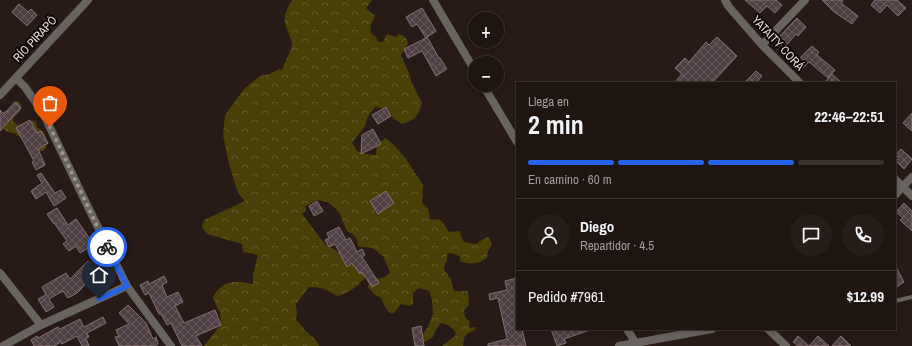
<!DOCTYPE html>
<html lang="es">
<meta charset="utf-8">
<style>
body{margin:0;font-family:"Archivo Narrow",sans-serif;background:#261d19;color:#f1f3f6;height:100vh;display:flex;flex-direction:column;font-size:15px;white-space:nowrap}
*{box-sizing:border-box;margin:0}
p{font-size:13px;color:#a19e9f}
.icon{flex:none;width:22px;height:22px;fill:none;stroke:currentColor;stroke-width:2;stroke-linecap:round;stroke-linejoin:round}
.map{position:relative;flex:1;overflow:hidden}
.details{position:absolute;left:516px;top:82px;width:380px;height:248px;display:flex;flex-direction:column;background:#1e1410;border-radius:0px;box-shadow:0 2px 6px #0003,0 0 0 1px #3c3330}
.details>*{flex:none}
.fabs{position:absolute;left:468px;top:12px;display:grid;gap:8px}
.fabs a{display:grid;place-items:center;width:36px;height:36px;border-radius:50%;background:#1e1410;box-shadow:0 2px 6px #0003,0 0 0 1px #3c3330;font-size:20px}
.pin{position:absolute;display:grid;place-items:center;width:34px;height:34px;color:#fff;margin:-41px -17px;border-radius:50% 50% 50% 0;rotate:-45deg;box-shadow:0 0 4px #0007}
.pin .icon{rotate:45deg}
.courier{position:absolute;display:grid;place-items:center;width:40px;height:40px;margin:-20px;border:3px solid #2563eb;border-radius:50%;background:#fff;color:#222;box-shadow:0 1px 5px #0007}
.summary em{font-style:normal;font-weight:700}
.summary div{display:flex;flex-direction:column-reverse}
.summary{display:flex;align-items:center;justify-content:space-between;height:68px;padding:0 12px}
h1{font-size:26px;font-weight:700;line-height:30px}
.bar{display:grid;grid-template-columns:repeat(4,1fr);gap:6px 4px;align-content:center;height:48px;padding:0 12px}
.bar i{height:5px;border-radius:3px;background:#3c3330}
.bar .selected{background:#2563eb}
.bar p{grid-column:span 4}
.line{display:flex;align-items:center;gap:10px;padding:0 12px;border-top:1px solid #3c3330}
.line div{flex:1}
.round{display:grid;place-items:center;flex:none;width:42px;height:42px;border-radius:21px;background:#261d19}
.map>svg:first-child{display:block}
</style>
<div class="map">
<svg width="912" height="346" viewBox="0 0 912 346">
<defs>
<pattern id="forest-crowns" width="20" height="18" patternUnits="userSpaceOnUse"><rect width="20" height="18" fill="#4a3f07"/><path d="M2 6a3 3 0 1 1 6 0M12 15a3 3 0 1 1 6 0" fill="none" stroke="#645a2a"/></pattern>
<pattern id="building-cross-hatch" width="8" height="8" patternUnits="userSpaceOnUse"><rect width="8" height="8" fill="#504043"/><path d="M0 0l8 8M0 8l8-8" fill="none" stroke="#695b5d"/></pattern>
</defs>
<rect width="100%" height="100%" fill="#281a16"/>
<path fill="url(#forest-crowns)" d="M292 0H372L366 8 375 16C371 24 366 32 376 37L378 42H383L387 34 396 37 399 34C405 36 407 38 408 44L401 55 409 73 411 81 422 103C418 117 415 120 402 124L393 118 388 109 375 107 368 116 365 126 352 143 357 151 366 154 376 155 377 144 386 138 393 144 406 159 423 185 422 204C429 207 429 211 430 219 434 221 436 218 440 220 444 222 446 228 449 232L460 231C463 244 463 242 476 244L485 238 489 237 492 245 488 251 487 258C479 264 469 265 460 261V257C456 254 451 252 447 254V261L445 263 444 270 451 279 454 291H468L469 305 464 310 465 317 470 322 469 325 470 328 477 327 475 330C464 335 465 334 463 346H442L455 336 456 333C452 327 448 324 441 323 432 332 438 338 422 343L419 339 428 327 433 314 432 300 429 291 419 288 413 293V304L410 306 401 304 394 313H390C386 309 383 304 381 298L375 295 368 287 371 277C378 279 385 280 390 272L383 256C378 253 376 249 371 248 367 247 363 248 358 246 358 237 354 235 347 231L339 212 328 202 317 200 305 206 306 211 302 214 325 244 338 252 347 253 363 267 365 278C356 287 350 293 337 296 328 290 321 287 309 287L296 304 297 314 296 320C300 323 302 326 305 330 311 337 315 336 319 346H204L221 324 220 313 213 298C217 287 228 280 241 282 245 282 249 284 253 284V274L258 255 243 252 242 244 207 234 202 227 204 220 245 201 238 193 229 164 223 135 225 115 244 89 260 76 270 74 279 69 282 70C285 61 291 53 292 44 292 40 289 36 288 32 282 18 285 13 292 0Z
M18 101 22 106 20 111 13 118V121L17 125 31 121 36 122 37 128C46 131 45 136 48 143L44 150 36 153 23 139 16 134 6 131 2 127 0 113 6 111 15 102Z"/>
<path fill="url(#building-cross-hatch)" stroke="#827073" d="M745 0H776L782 5 775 13 767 6 760 13Z
M822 0H843L841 3 858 16 852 24 833 11Z
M875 0H897L906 8 898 16 887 5 880 13 871 5Z
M19 4 28 12 31 9 37 15 27 26 12 12Z
M422 8 436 31 426 38 427 37 439 58H440L447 69 436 76 422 51 408 58 404 49 426 38 417 24 412 27 406 17Z
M797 18 806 27 798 36 796 34 784 48 776 40Z
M717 37 737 56 712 83H674L682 74 675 68 685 58 689 62 706 42 709 45Z
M812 46 819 52 817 55 835 70 828 78 809 62 803 68 796 62Z
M756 71 762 76 756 83H744Z
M832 74 842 83H824Z
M15 102 21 108 0 131V110L4 114Z
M386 107 391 116 378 124 372 115Z
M912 113V131L903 123Z
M30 120 37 133 41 131 48 143 38 149 45 165 36 170 32 162 34 161 16 128Z
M373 129 381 144 361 154 362 135Z
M901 149 912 159 904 169 896 161 899 158 896 155Z
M41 173 55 193 61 190 66 198 54 206 46 192 36 199 31 191 42 183 37 175Z
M386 191 394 203 378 214 370 201Z
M317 201 323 211 314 216 309 206Z
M904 203 912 211V231L900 220 903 218 896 212Z
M57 208 68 225 76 219 90 239 95 236 98 242 80 253 76 246 69 251 63 244 67 241 54 223H53L47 214Z
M339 227 346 240 350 238 357 252 362 249 365 255 362 257 379 283 372 287 362 272 360 274 352 263 347 267 335 244 329 247 325 240 329 238 327 233Z
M88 261 96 269 87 280 88 282 77 293 68 298 63 291 49 299 54 307 46 312 38 299 46 295 42 287 66 273 70 279Z
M895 265 904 282 895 288Z
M164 276 167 282 162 285 167 297 178 292 183 302 175 306 184 323 215 310 221 325 196 336 202 346H182L171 323 167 325 161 314H159L149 293 145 295 140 285 148 281 149 284Z
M517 278V329H522L526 346H488V344L507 339 498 298 490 300 489 294 507 290 505 281Z
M128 305 146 323 153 339 156 337 158 344 154 346H119L115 337 119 336 116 330 129 324 119 313Z
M103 317 106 323 87 333 89 337 86 338 89 346H82L77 336 62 344 61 342 54 346H34L31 340 37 336 38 338 58 327 60 329 80 319 84 327Z
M421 326 424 346H415L412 328Z
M551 329H590V330L564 339 566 343 557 346Z
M798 336 809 346H798L793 342Z
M818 336 829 346H809Z
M841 336 851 346H832Z"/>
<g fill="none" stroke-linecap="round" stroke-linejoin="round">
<path stroke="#68635e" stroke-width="4" d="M895 301 912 297"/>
<path stroke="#68635e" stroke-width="8" d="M433 0 475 71
M725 0 729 7 762 45 800 83
M762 45 805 0
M16 78 25 87 43 113 89 209 127 286 171 346
M483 85 517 142
M0 95 88 0
M895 179 912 196
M0 273 41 325
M627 329 635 342
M768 329 786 346
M3 346 41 325 127 286"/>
<path stroke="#68635e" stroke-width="8" d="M895 195 912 177
M619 346 712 329"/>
</g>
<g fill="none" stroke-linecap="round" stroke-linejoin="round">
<path stroke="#a39794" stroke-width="4" stroke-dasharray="0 7.2" d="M50 127 107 247"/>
<path stroke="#2563eb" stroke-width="5" d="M99 299 127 286 107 247"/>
</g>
<g text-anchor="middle" stroke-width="4" stroke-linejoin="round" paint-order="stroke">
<g font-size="12" fill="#e5dbd8" stroke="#0c0705">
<text transform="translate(35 39) rotate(-47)" y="4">RÍO PIRAPÓ</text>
<text transform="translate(778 43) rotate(47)" y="4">YATAITY CORÁ</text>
</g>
</g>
</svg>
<div class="fabs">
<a>+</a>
<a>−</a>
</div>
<div class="pin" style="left:50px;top:127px;background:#ea580c"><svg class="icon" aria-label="bag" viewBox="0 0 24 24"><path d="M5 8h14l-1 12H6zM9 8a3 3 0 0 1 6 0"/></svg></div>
<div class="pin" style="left:99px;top:299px;background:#1f2937"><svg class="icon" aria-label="home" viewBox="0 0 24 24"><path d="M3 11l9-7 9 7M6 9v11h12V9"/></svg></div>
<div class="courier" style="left:107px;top:247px"><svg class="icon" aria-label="bike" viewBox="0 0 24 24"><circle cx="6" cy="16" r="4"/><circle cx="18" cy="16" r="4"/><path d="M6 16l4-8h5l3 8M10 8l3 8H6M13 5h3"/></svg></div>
<section class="details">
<div class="summary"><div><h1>2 min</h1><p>Llega en</p></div><em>22:46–22:51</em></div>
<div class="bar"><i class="selected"></i><i class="selected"></i><i class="selected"></i><i></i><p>En camino · 60 m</p></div>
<div class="line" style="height:72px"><a class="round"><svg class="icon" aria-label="person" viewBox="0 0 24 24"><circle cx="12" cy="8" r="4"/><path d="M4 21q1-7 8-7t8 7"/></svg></a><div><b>Diego</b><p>Repartidor · 4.5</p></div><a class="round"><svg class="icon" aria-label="chat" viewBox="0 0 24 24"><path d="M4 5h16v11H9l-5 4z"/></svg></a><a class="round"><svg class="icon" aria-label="phone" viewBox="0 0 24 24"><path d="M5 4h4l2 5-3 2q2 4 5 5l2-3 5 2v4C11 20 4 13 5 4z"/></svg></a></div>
<div class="line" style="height:52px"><div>Pedido #7961</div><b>$12.99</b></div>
</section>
</div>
